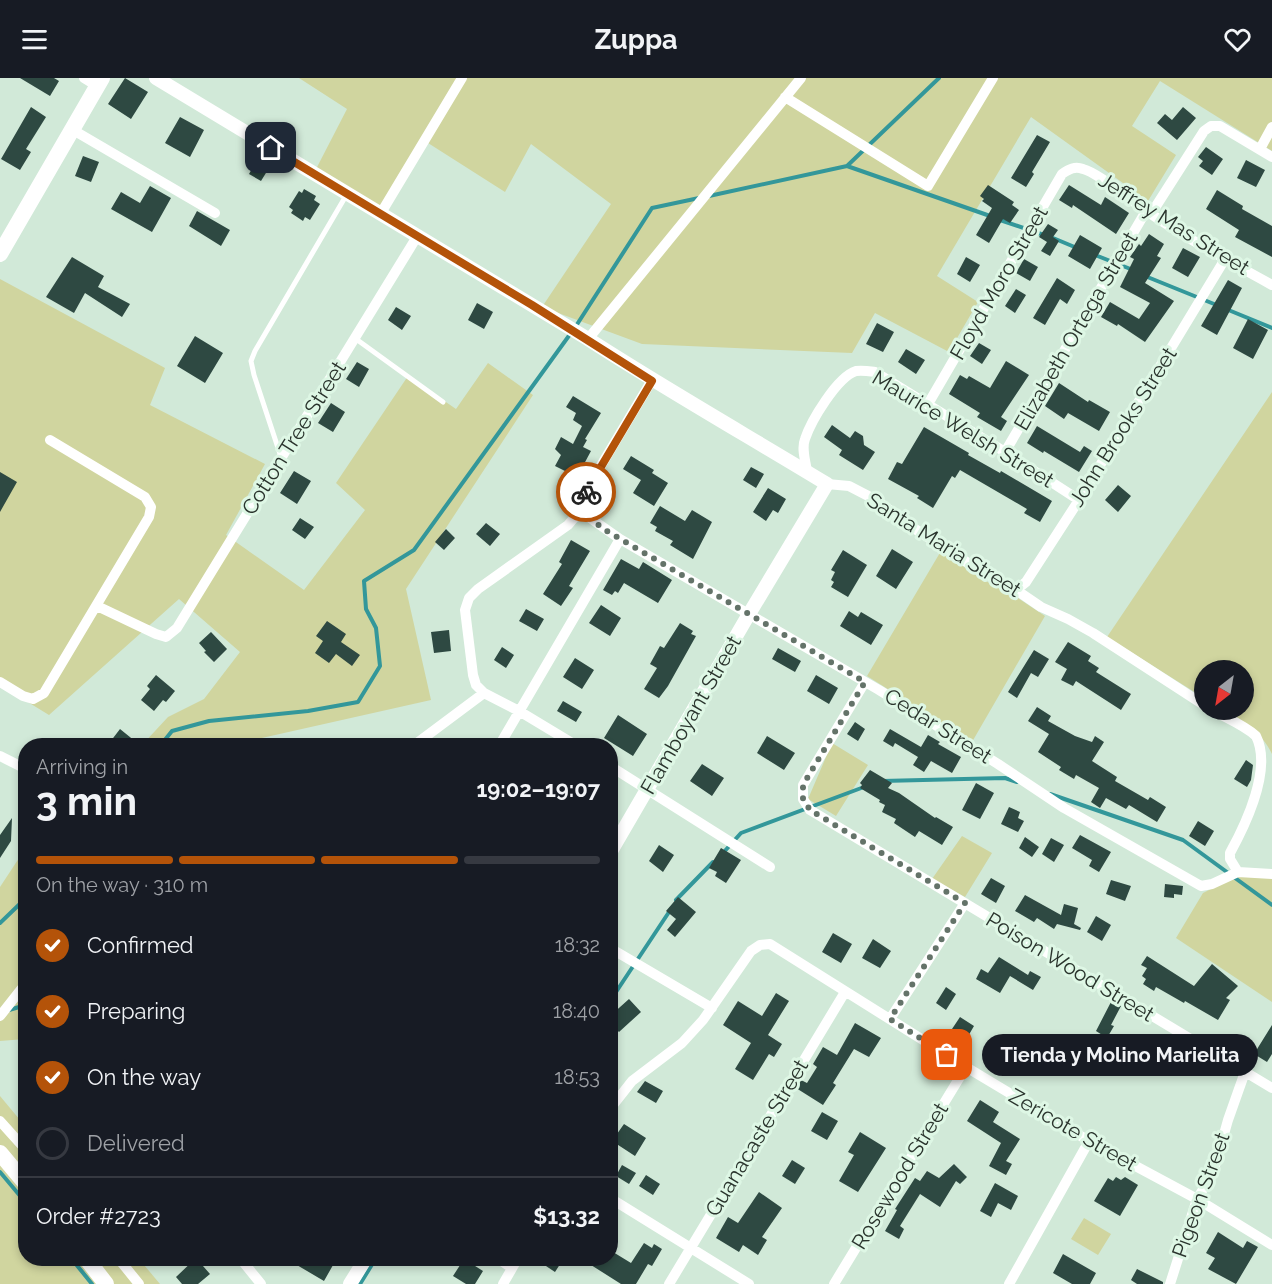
<!DOCTYPE html>
<meta charset="utf-8">
<style>
body{margin:0;font-family:Raleway,sans-serif;background:#20242c;color:#f1f3f6;height:100vh;display:flex;flex-direction:column;font-size:22px;white-space:nowrap}
*{box-sizing:border-box;margin:0}
p{font-size:20px;color:#9ea1a6}
.icon{flex:none;width:33px;height:33px;fill:none;stroke:currentColor;stroke-width:2;stroke-linecap:round;stroke-linejoin:round}
.map{position:relative;flex:1;overflow:hidden}
.drawer{position:absolute;left:18px;top:660px;width:600px;height:528px;display:flex;flex-direction:column;background:#171b24;border-radius:24px;box-shadow:0 3px 9px #0003}
.drawer>*{flex:none}
.needle{width:39px;rotate:211deg}
.tools{position:absolute;left:1194px;top:582px;display:grid;gap:12px}
.tools a{display:grid;place-items:center;width:60px;height:60px;border-radius:50%;background:#171b24;box-shadow:0 3px 9px #0003;font-size:30px}
.pin{position:absolute;display:grid;place-items:center;width:51px;height:51px;color:#fff;margin:-26px;border-radius:12px;box-shadow:0 3px 9px #0006}
.courier{position:absolute;display:grid;place-items:center;width:60px;height:60px;margin:-30px;border:4px solid #b45309;border-radius:50%;background:#fff;color:#222;box-shadow:0 2px 8px #0007}
.bubble{position:absolute;height:42px;border-radius:21px;background:#171b24;box-shadow:0 3px 9px #0003;font-size:20px;font-weight:700;line-height:42px;text-align:center}
.head em{font-style:normal;font-weight:700}
.head div{display:flex;flex-direction:column-reverse}
.head{display:flex;align-items:center;justify-content:space-between;height:102px;padding:0 18px}
h1{font-size:39px;font-weight:700;line-height:45px}
.bar{display:grid;grid-template-columns:repeat(4,1fr);gap:9px 6px;align-content:center;height:72px;padding:0 18px}
.bar i{height:8px;border-radius:4px;background:#363941}
.bar .current{background:#b45309}
.bar p{grid-column:span 4}
.line{display:flex;align-items:center;gap:15px;padding:0 18px;border-top:2px solid #363941}
.line div{flex:1}
ol{padding:0 18px;list-style:none}
li{display:flex;align-items:center;gap:18px;height:66px}
li p{margin-inline-start:auto}
li .icon{padding:6px;border-radius:50%;background:#b45309;color:#fff;stroke-width:4}
li:last-child{color:#9ea1a6}
li i{width:33px;height:33px;border:3px solid #363941;border-radius:50%}
header{display:flex;justify-content:space-between;align-items:center;height:78px;padding:0 18px;background:#171b24;font-size:27px;font-weight:700}
.map>svg:first-child{display:block}
</style>
<header><svg class="icon" aria-label="menu" viewBox="0 0 24 24"><path d="M4 6h16M4 12h16M4 18h16"/></svg>Zuppa<svg class="icon" aria-label="heart" viewBox="0 0 24 24"><path d="M12 20l-8-8c-3-5 5-10 8-4 3-6 11-1 8 4z"/></svg></header>
<div class="map">
<svg width="1272" height="1206" viewBox="0 0 1272 1206">
<rect width="100%" height="100%" fill="#d1e9d8"/>
<path fill="#d0d59f" d="M299 0H1272V73L1160 3 1132 48 1176 77 1148 123 1031 39 937 198 978 224 949 274 875 235 852 275 642 266 542 229 611 126 531 66 505 114 428 65 385 132 315 93 347 31Z
M0 201 165 290 150 327 265 386 226 457 304 512 365 432 336 405 408 298 456 331 488 285 533 317 406 511 431 622 231 667H142L168 639 204 621 240 574 179 521 49 637 0 607Z
M1272 314V676C1262 654 1242 644 1223 632H1244V592H1204V620L1107 559Z
M941 473 980 500 1015 518 1045 538 972 664 867 598Z
M832 665 868 687 836 738 808 721Z
M962 758 992 775 965 819 932 801Z
M25 771V961L0 963V809Z
M1235 799H1272V924L1176 860 1203 815Z
M0 1018 25 1048 26 1180 139 1181 160 1206H0Z
M1084 1140 1111 1156 1098 1177 1071 1161Z"/>
<g fill="none" stroke-linecap="round" stroke-linejoin="round">
<path stroke="#33979a" stroke-width="4" d="M847 88 939 0
M709 118 847 88 993 139
M1000 142 1044 157
M1053 160 1077 170
M1095 177 1133 192
M1145 198 1219 228
M1226 231 1272 250
M160 668 172 653 209 643 308 633 358 624 380 588 376 550 366 531 364 503 414 472 576 248 652 130 699 120
M882 703 1005 700 1017 704
M1050 716 1183 762 1272 827
M723 775 741 755 864 709
M676 822 713 784
M0 845 26 820
M610 916 616 914 671 831
M9 932 26 927
M0 1094 26 1125
M71 1180 92 1206
M360 1206 376 1180"/>
</g>
<path fill="#2e4942" d="M20 0H54L59 3 50 18Z
M125 0 148 14 131 41 108 26Z
M31 29 46 39 26 71 31 74 20 92 1 81Z
M1183 29 1196 40 1177 62 1157 45 1165 36 1172 42Z
M180 39 204 52 190 79 165 65Z
M1037 57 1050 64 1032 94 1034 96 1026 109 1011 100Z
M1206 69 1223 81 1212 97 1199 88 1203 83 1198 79Z
M83 78 99 84 91 104 75 98Z
M257 82 269 90 261 103 249 96Z
M1246 82 1265 92 1256 109 1237 100Z
M988 107 1014 124 1012 127 1019 132 1010 145 1003 141 989 165 976 157 992 130 982 123 984 121 980 118Z
M1069 107 1101 127 1105 119 1129 135 1116 156 1073 127 1072 130 1059 122Z
M150 108 171 120 152 154 111 131 121 114 140 125Z
M304 111 316 118 314 122 320 126 310 142 305 139 303 143 291 135 293 132 289 129 299 113 302 115Z
M1217 112 1243 128 1242 131 1272 148V179L1235 159 1239 152 1206 131Z
M197 133 230 152 221 168 189 148Z
M1048 146 1058 152 1053 159 1059 163 1050 178 1041 173 1047 164 1039 159Z
M1149 156 1164 166 1157 178 1161 180 1145 205 1174 223 1145 264 1118 246 1117 248 1101 239 1110 224 1139 241 1150 225 1120 209 1134 181 1130 179 1139 166 1141 168Z
M1080 157 1102 170 1090 191 1068 178Z
M1183 170 1200 179 1188 199 1172 190Z
M72 179 104 198 98 209 130 226 122 239 85 215 74 235 46 219Z
M966 179 980 187 970 204 957 196Z
M1024 181 1038 189 1030 203 1016 195Z
M1057 200 1075 212 1067 226 1060 221 1045 247 1033 240Z
M1228 202 1242 210 1217 257 1201 248Z
M1016 211 1026 217 1015 235 1005 228Z
M477 225 493 234 484 251 468 242Z
M396 229 411 238 402 252 388 242Z
M1248 241 1268 252 1253 281 1233 270Z
M877 245 894 254 883 274 866 266Z
M195 258 223 275 205 305 177 288Z
M979 265 991 272 982 286 970 278Z
M906 271 925 282 916 296 898 284Z
M1006 283 1029 297 1001 339 1007 343 1001 353 977 339 980 335 949 316 960 297 967 301 969 298 990 310Z
M357 284 369 291 359 309 346 301Z
M1059 305 1088 324 1089 322 1110 334 1099 353 1068 335 1064 341 1045 328Z
M573 318 601 335 585 361 587 362 583 369 591 373 577 399 555 388 561 377 555 371 561 359 573 366 582 348 573 342 576 335 566 329Z
M331 325 345 334 333 354 318 345Z
M832 347 850 360 855 353 863 358 864 367 875 374 863 392 839 377 842 372 824 359Z
M1037 348 1080 374 1084 368 1092 373 1079 394 1044 373 1043 375 1027 365Z
M924 349 969 375 968 377 1000 395 1001 393 1052 423 1040 444 1024 435 1027 431 960 392 955 400 952 398 933 430 917 420 919 418 888 401 897 384 902 386Z
M631 378 654 392 652 395 668 405 654 428 633 415 641 402 623 391Z
M751 389 764 396 756 410 743 402Z
M294 393 311 403 297 426 280 415Z
M0 394 17 404 0 434Z
M1118 407 1131 418 1118 434 1105 422Z
M768 410 786 421 778 435 773 432 766 443 753 434Z
M660 428 685 443 692 432 712 444 693 481 670 467 673 463 655 453 657 449 650 445Z
M300 440 314 449 305 461 292 452Z
M486 445 500 456 490 468 476 456Z
M446 451 455 460 444 472 435 464Z
M571 462 590 473 569 508 573 510 561 528 543 516 562 486 559 484Z
M892 471 913 484 896 511 876 498Z
M843 472 867 487 848 519 831 509 834 504 831 502 835 494 831 492Z
M621 481 639 491 643 484 672 502 658 525 624 505 618 515 615 513 612 517 603 512Z
M601 527 621 540 610 558 589 545Z
M526 531 544 541 537 553 519 543Z
M849 533 858 539 861 534 883 547 871 567 840 548Z
M327 543 346 556 341 564 360 577 352 588 336 576 329 585 315 575 323 563 316 558Z
M680 545 693 553 691 556 696 558 668 608 659 620 644 611 657 590 650 586 660 568 664 570Z
M449 552 451 573 434 575 431 554Z
M211 554 227 571 214 584 204 574 206 573 199 565Z
M1068 564 1091 578 1088 583 1099 590 1096 594 1131 616 1121 632 1076 603 1073 608 1061 602 1067 591 1055 584Z
M502 569 514 577 506 590 494 582Z
M778 570 801 583 795 594 772 581Z
M1034 572 1049 581 1038 599 1031 595 1017 620 1008 614Z
M575 580 594 592 582 611 563 599Z
M156 597 175 613 166 624 163 622 154 633 141 622 150 611 147 608Z
M816 597 838 610 829 626 807 613Z
M563 623 582 634 576 644 557 633Z
M1037 629 1051 638 1048 643 1075 658 1092 664 1095 658 1104 664 1092 683 1117 699 1115 703 1148 722 1150 719 1166 729 1157 744 1129 727 1126 731 1106 720 1100 730 1091 724 1099 710 1076 697 1074 701 1059 692 1061 689 1038 674 1049 656 1028 643Z
M618 637 647 656 633 678 604 660Z
M855 644 865 651 858 663 847 656Z
M120 651 141 668H107Z
M890 651 921 669 928 657 940 664 938 666 961 679 952 695 931 683 924 694 913 687 918 679 895 665 893 669 883 663Z
M767 658 795 675 784 692 757 675Z
M1246 682 1253 687 1251 702 1247 709 1234 701Z
M702 686 724 700 712 718 690 703Z
M870 692 892 705 888 710 899 715 935 740 936 739 953 749 942 767 919 753 915 759 894 745 896 741 882 734 885 727 879 724 880 722 860 710 862 707 860 705Z
M976 705 994 715 980 741 962 732Z
M1009 729 1020 734 1018 740 1024 743 1018 754 1001 746Z
M12 740 11 763 0 780V757Z
M1198 743 1214 753 1205 768 1189 758Z
M1080 757 1111 774 1099 794 1089 788 1092 782 1072 770Z
M1025 759 1039 769 1032 779 1019 770Z
M1051 760 1064 767 1054 784 1042 776Z
M659 767 674 777 663 794 649 783Z
M721 770 741 782 726 805 715 798 717 794 709 790Z
M991 800 1005 808 996 825 981 816Z
M1111 802 1131 808 1125 823 1106 816Z
M1165 806 1183 808 1182 817 1174 816V820L1164 819Z
M1025 817 1061 837 1064 826 1078 830 1074 846 1081 850 1080 852 1057 846 1054 851 1037 840 1034 844 1015 833Z
M678 819 696 834 675 859 667 852 676 841 666 833Z
M1096 838 1111 847 1102 863 1087 854Z
M833 855 852 866 841 885 822 874Z
M873 861 891 873 880 890 862 880Z
M1147 878 1194 908 1212 886 1238 908 1226 920 1230 922 1218 942 1185 923 1184 925 1156 909 1154 913 1143 906 1146 901 1142 898 1147 890 1141 887Z
M999 879 1028 897 1030 893 1041 899 1033 912 1010 898 1000 915 976 901 981 891 988 895Z
M946 909 956 916 946 932 936 925Z
M776 915 789 923 768 957 782 966 774 979 769 976 753 1002 735 991 751 965 723 947 738 923 762 938Z
M629 921 641 934 619 954 610 945V938Z
M1112 922 1121 928 1111 947 1114 948 1107 960 1096 953Z
M960 939 974 948 967 960 952 951Z
M855 945 881 960 869 979 854 971 833 1005 836 1007 823 1027 796 1010 801 1002 807 1005 817 989 813 986 823 969 837 977Z
M1272 947V976L1267 984 1254 976Z
M1042 972 1059 982 1049 998 1032 988Z
M645 1003 663 1013 656 1025 637 1014Z
M980 1022 999 1034 993 1044 1020 1061 1006 1083 1012 1086 1006 1097 989 1088 1001 1065 967 1043Z
M822 1034 838 1043 827 1062 811 1053Z
M624 1046 646 1060 635 1078 612 1063Z
M860 1054 886 1070 858 1114 839 1103 854 1077 848 1074Z
M792 1082 805 1090 795 1106 782 1098Z
M954 1086 967 1099 960 1106 956 1103 940 1129 920 1116 900 1148 904 1151 899 1161 885 1153 897 1132 895 1131 915 1100 920 1103 927 1093 939 1100Z
M622 1087 636 1095 629 1106 616 1098Z
M646 1097 660 1106 653 1117 639 1108Z
M1116 1099 1121 1102 1125 1099 1138 1107 1120 1138 1094 1123 1108 1100 1113 1103Z
M995 1105 1018 1118 1011 1132 998 1125 991 1139 980 1133Z
M759 1114 782 1130 762 1159 767 1162 758 1177 743 1167 739 1174 716 1160 728 1139 738 1145Z
M1218 1154 1243 1170 1247 1163 1258 1169 1236 1206 1208 1191 1215 1180 1206 1175Z
M644 1165 652 1170 654 1166 662 1171 652 1188 648 1186 636 1206H621L580 1180H610L613 1174 631 1185Z
M1063 1176 1096 1195 1090 1206H1072L1053 1195Z
M196 1180 210 1196 198 1206H182L176 1199Z
M285 1180H337L324 1203Z
M534 1180H564L555 1194Z
M464 1181 483 1193 475 1206H466L453 1198Z
M1137 1191 1163 1204V1206H1137L1131 1202Z"/>
<g fill="none" stroke-linecap="round" stroke-linejoin="round">
<path stroke="#fff" stroke-width="5" d="M356 261 443 324
M281 379 254 297 251 283 255 273 347 116"/>
<path stroke="#fff" stroke-width="10" d="M84 0 97 8
M785 19 928 108 993 0
M73 52 215 135
M1260 71 1272 49
M381 135 462 0
M1151 136 1204 53 1211 48H1220L1272 79
M588 261 801 0
M928 326 1062 96C1069 91 1075 88 1083 91 1099 95 1132 124 1148 134 1188 161 1230 184 1272 207
M1005 374 1146 133
M807 394C806 384 801 371 805 361 811 343 837 299 856 293 862 292 868 293 875 294L1005 374 1079 422
M827 406 849 408 876 422 915 451 976 490 1016 512 1041 529 1068 541 1093 555 1204 627
M580 433 620 461 879 612 998 686 1064 730 1201 808 1212 806 1238 794 1272 796
M1016 512 1026 504 1079 422 1225 181
M97 528 156 556 166 559 177 550 418 157
M0 604 23 618 33 621 44 615 149 439 151 429 145 419 50 362
M865 604 803 707V721L810 732 1272 1010
M1212 632C1226 640 1244 647 1256 658 1272 690 1247 744 1230 775V781L1238 794
M413 668 484 615
M499 668 620 461
M577 668 519 633 484 615 476 607 473 597 465 532 469 520 478 511 568 447 580 433 590 406 652 302
M0 678 26 691
M610 688 770 789
M610 870 712 930
M0 938 26 905
M890 941 965 825
M610 1031 632 1003 682 965 703 942 751 873 760 867 770 866 966 989 1089 1063 1197 1121 1272 1167
M0 1043 26 1072
M610 1120 749 1206
M118 1180 139 1206
M240 1180 261 1206
M497 1180 512 1190
M503 1206 518 1180
M669 1206 845 914
M834 1206 966 989
M1009 1206 1089 1063
M1170 1206 1197 1121 1213 1095 1228 1042 1245 994"/>
<path stroke="#fff" stroke-width="14" d="M156 0 588 261C667 312 748 358 827 406L749 536 610 775
M350 1206 366 1180"/>
<path stroke="#fff" stroke-width="16" d="M0 176 102 0
M0 1075 26 1106
M86 1180 106 1206"/>
</g>
<g fill="none" stroke-linecap="round" stroke-linejoin="round">
<path stroke="#647369" stroke-width="6" stroke-dasharray="0 10.8" d="M586 414 580 433 605 452 865 604 803 707V721L810 732 965 825 890 941 947 977"/>
<path stroke="#b45309" stroke-width="8" d="M271 70 532 227 652 303 586 414"/>
</g>
<g text-anchor="middle" stroke-width="6" stroke-linejoin="round" paint-order="stroke">
<g font-size="21" fill="#2a342d" stroke="#def7e5">
<text transform="translate(1174 146) rotate(32)" y="7">Jeffrey Mas Street</text>
<text transform="translate(999 205) rotate(-60)" y="7">Floyd Moro Street</text>
<text transform="translate(1076 253) rotate(-60)" y="7">Elizabeth Ortega Street</text>
<text transform="translate(1123 349) rotate(-58)" y="7">John Brooks Street</text>
<text transform="translate(963 351) rotate(31)" y="7">Maurice Welsh Street</text>
<text transform="translate(294 360) rotate(-58)" y="7">Cotton Tree Street</text>
<text transform="translate(944 467) rotate(32)" y="7">Santa Maria Street</text>
<text transform="translate(691 637) rotate(-60)" y="7">Flamboyant Street</text>
<text transform="translate(938 648) rotate(32)" y="7">Cedar Street</text>
<text transform="translate(1070 889) rotate(31)" y="7">Poison Wood Street</text>
<text transform="translate(1073 1052) rotate(30)" y="7">Zericote Street</text>
<text transform="translate(757 1060) rotate(-59)" y="7">Guanacaste Street</text>
<text transform="translate(900 1098) rotate(-59)" y="7">Rosewood Street</text>
<text transform="translate(1201 1117) rotate(-70)" y="7">Pigeon Street</text>
</g>
</g>
</svg>
<div class="tools">
<a><svg class="needle" viewBox="-14 -14 28 28"><path d="M0-13l5 13h-10z" fill="#e53935"/><path d="M0 13l5-13h-10z" fill="#9ea1a6"/></svg></a>
</div>
<div class="pin" style="left:947px;top:977px;background:#ea580c"><svg class="icon" aria-label="bag" viewBox="0 0 24 24"><path d="M5 8h14l-1 12H6zM9 8a3 3 0 0 1 6 0"/></svg></div>
<div class="pin" style="left:271px;top:70px;background:#1f2937"><svg class="icon" aria-label="home" viewBox="0 0 24 24"><path d="M3 11l9-7 9 7M6 9v11h12V9"/></svg></div>
<div class="courier" style="left:586px;top:414px"><svg class="icon" aria-label="bike" viewBox="0 0 24 24"><circle cx="6" cy="16" r="4"/><circle cx="18" cy="16" r="4"/><path d="M6 16l4-8h5l3 8M10 8l3 8H6M13 5h3"/></svg></div>
<div class="bubble" style="left:982px;top:956px;width:276px">Tienda y Molino Marielita</div>
<section class="drawer">
<div class="head"><div><h1>3 min</h1><p>Arriving in</p></div><em>19:02–19:07</em></div>
<div class="bar"><i class="current"></i><i class="current"></i><i class="current"></i><i></i><p>On the way · 310 m</p></div>
<ol>
<li><svg class="icon" aria-label="check" viewBox="0 0 24 24"><path d="M5 12l5 5 9-10"/></svg>Confirmed<p>18:32</p></li>
<li><svg class="icon" aria-label="check" viewBox="0 0 24 24"><path d="M5 12l5 5 9-10"/></svg>Preparing<p>18:40</p></li>
<li><svg class="icon" aria-label="check" viewBox="0 0 24 24"><path d="M5 12l5 5 9-10"/></svg>On the way<p>18:53</p></li>
<li><i></i>Delivered</li>
</ol>
<div class="line" style="height:78px"><div>Order #2723</div><b>$13.32</b></div>
</section>
</div>
